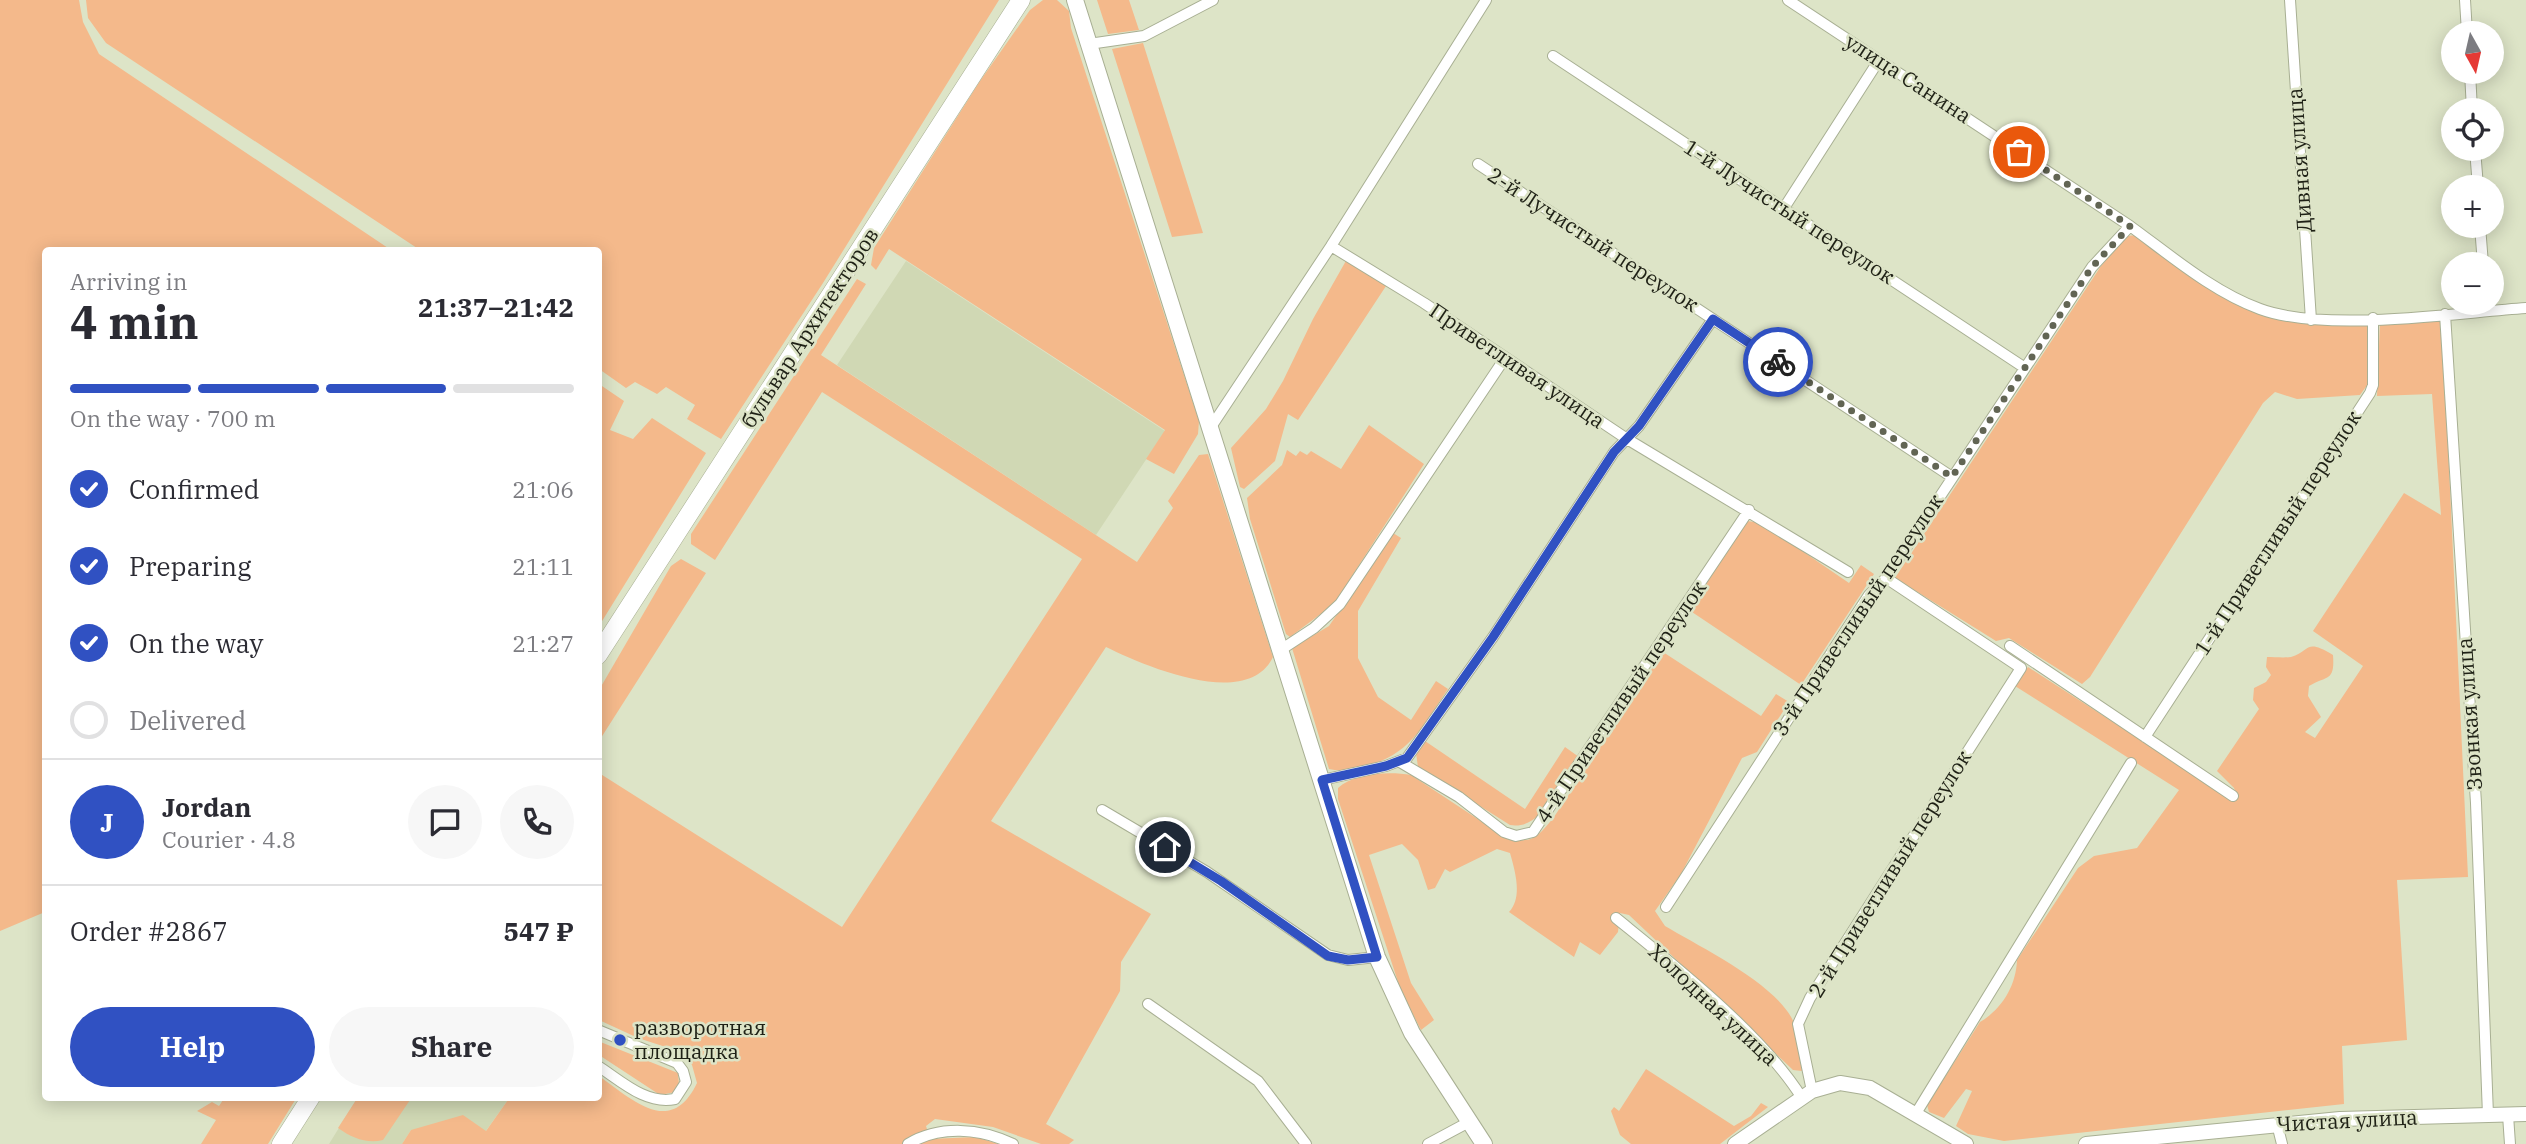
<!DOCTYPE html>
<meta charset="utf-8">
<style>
body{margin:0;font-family:"IBM Plex Serif",serif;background:#f7f7f7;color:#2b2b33;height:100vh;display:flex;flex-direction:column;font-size:26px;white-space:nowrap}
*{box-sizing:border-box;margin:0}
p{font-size:23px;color:#7c7c81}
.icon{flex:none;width:38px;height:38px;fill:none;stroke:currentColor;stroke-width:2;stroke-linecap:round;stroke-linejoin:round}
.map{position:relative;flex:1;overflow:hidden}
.sheet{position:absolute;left:42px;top:247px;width:560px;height:854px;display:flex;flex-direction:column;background:#fff;border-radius:7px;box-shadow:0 4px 18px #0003}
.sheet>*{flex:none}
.needle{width:46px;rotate:172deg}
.fabs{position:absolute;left:2441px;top:21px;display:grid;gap:14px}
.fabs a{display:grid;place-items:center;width:63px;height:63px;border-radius:50%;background:#fff;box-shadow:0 4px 18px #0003;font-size:35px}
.pin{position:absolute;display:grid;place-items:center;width:60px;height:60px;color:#fff;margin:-30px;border:4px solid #fff;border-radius:50%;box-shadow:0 2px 7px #0007}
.courier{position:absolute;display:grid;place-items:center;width:70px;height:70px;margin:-35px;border:5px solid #3051c2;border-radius:50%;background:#fff;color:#222;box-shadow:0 2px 9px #0007}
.head em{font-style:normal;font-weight:700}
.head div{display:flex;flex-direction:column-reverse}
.head{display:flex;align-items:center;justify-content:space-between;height:119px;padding:0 28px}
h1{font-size:46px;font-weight:700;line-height:52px}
.bar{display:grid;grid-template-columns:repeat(4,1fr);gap:10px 7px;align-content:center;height:84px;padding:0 28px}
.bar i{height:9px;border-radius:5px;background:#e1e1e2}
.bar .on{background:#3051c2}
.bar p{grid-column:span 4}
.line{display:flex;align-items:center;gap:18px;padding:0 28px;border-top:2px solid #e1e1e2}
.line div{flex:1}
.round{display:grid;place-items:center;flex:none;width:74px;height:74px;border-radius:37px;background:#f7f7f7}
ol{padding:0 28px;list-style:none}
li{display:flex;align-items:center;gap:21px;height:77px}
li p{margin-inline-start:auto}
li .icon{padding:7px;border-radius:50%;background:#3051c2;color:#fff;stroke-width:4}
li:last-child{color:#7c7c81}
li i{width:38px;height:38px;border:4px solid #e1e1e2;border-radius:50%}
.action{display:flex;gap:14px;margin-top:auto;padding:14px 28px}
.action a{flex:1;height:80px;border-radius:42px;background:#3051c2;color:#fff;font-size:28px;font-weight:700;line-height:80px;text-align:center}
.action a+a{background:#f7f7f7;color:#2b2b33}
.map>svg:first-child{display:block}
</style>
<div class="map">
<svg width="2526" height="1144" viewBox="0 0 2526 1144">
<rect width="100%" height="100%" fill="#dde4c7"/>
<path fill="#d0d8b4" d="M906 261 1165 431 1096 535 837 365Z
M358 1097H510L485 1132 411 1130 402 1144H329Z"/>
<path fill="#f4b98b" d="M0 0H79L83 22 99 54 391 250H46L45 912 0 931Z
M86 0H999L823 283 721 439 687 419 695 405 666 387 657 394 635 382 626 388 599 369 598 250H420L106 43 88 18Z
M1043 0H1057L1069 11 1071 28 1199 421 1198 434 1174 474 1146 459 1165 430 889 249 876 270 871 265 874 248 980 81 1030 10Z
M1097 0H1129L1139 30 1108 34Z
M1143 43 1203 233 1172 237 1112 49Z
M2137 235 2242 305 2368 322V384L2360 395 2297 399 2275 392 2263 403 2090 677 2082 684 2009 638 1996 641 1895 578 2101 266 2127 236Z
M1347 259 1386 286 1298 420 1288 414 1275 461 1244 489 1240 487 1231 448 1266 409 1283 381 1313 319Z
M857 279 866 284 821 355 1137 562 1173 508 1168 501 1199 455 1208 454 1273 657C1247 711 1143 665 1106 647L991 821 1151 914 1121 962 1120 991 1046 1124 1074 1140 1069 1144H1041L993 1127 935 1119 926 1126 930 1139 975 1137 999 1144H402L411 1130 463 1115 486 1131 510 1097H598L599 1076C634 1101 671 1137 697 1083L692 1065 681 1052 638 1038 599 1020V773L842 927 1082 559 822 392 715 560 691 544V534Z
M2438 318 2442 326 2445 381 2468 877 2397 880 2407 1040 2342 1046 2344 1104 2004 1141 1968 1134 1956 1126 1972 1091 1966 1089 1944 1118 1929 1112 1927 1105 1980 1022C2002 1009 2016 986 2017 960L2078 868 2094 856 2137 848 2179 790 2015 686 2028 667 2233 800 2238 799 2234 788 2217 771 2259 709 2253 700 2254 688 2266 682 2271 675 2266 667 2267 657C2274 657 2284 658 2291 657 2311 651 2305 638 2333 655 2335 682 2327 675 2309 686L2308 696 2321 717 2305 732 2315 738 2363 666 2313 631 2404 493 2441 515 2432 394 2377 396 2380 321Z
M599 384 624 401 610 430 633 439 652 418 706 453 599 626Z
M1369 425 1424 464 1334 604 1290 637 1286 634 1250 519 1247 498 1282 465 1287 450 1296 456 1300 451 1307 455 1311 451 1341 469Z
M1747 521 1761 523 1849 583 1861 565 1874 574 1801 685 1689 610Z
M1393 533 1401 538 1358 611V658L1378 697 1411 720 1436 681 1448 689C1423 725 1412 753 1367 766 1354 769 1342 772 1329 769L1292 648 1329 626Z
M681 559 706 573 599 741V690L671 566Z
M1663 652 1761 716 1776 694 1789 702 1757 752 1742 758 1681 874 1655 911 1665 926C1700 947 1779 985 1794 1023 1799 1037 1799 1056 1802 1071L1793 1070 1629 915 1620 913 1618 932 1600 955 1580 942 1574 957 1509 912C1523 897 1515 871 1510 853L1497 849 1450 872 1445 869 1435 888 1428 890 1418 860 1402 844 1369 855 1411 983 1434 1020 1421 1030 1401 991 1338 799V788C1354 773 1389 771 1411 775L1502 835C1531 846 1536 839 1554 817Z
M1425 741 1525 809 1565 747 1579 757C1563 780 1543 831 1510 825L1418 767 1416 753Z
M598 1041 678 1073 679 1085 675 1092 660 1095 599 1055Z
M1646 1069 1734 1126 1751 1116 1761 1103 1768 1107 1720 1144H1631L1620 1135 1611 1111 1614 1107 1619 1111Z
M225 1097H297L268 1144H201L216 1120 197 1111 212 1102 219 1106Z
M358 1097H412L383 1140C367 1144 352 1138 338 1128Z"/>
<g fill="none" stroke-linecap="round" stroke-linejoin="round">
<g stroke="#a8af93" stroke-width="12">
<path id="minor" d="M1788 0 2130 226C2170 255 2213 292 2260 309 2326 333 2453 313 2526 308
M2290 0 2311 320
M2465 0 2467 33
M1089 44 1144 36 1213 0
M1553 56 2025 368
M2470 72 2472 110
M2475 149 2478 187
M1478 164 1952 477
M1784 208 1879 60
M2480 226 2483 264
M1331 246 1424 303 1627 439 1848 572
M2445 314 2476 803 2488 1115
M1211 427 1331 246 1486 0
M2010 646 2233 796
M1282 649 1314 628 1340 604 1505 358
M2145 737 2370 393 2373 385V318
M1400 762 1459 797 1504 832 1516 836 1533 832 1749 510
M1322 780 1386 766 1407 758 1493 637 1614 452 1639 426 1713 319
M1102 810 1207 872 1328 955 1348 960 1377 957
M1666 907 1869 595 1886 578 2092 267 2130 226
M1616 918C1675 966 1762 1034 1802 1098
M1148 1004 1258 1081 1306 1144
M598 1030 677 1063 683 1071 686 1082 675 1099C646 1105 621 1081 598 1066
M1812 1091 1798 1024 1810 998 2021 668 1886 578
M1915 1115 2131 763
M2508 1115 2510 1144
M2277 1124 2282 1144
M908 1144C940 1125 980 1128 1013 1144
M1428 1144 1469 1122"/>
</g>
<g stroke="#a8af93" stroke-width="16">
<path id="tertiary" d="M1735 1144 1812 1091 1840 1083 1870 1088 1966 1144
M2086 1144 2340 1119 2526 1114"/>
</g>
<g stroke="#a8af93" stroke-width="18">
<path id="secondary" d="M1075 0 1377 957 1412 1033 1484 1144"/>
</g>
<g stroke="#a8af93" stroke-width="19">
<path id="primary" d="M598 655 1021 0
M281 1144 311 1097"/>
</g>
<use href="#minor" stroke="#fff" stroke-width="10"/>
<use href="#tertiary" stroke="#fff" stroke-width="14"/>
<use href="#secondary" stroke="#fff" stroke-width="16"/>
<use href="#primary" stroke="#fff" stroke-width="18"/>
</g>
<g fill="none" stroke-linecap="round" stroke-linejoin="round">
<path stroke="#626554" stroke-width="7" stroke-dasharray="0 12.6" d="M1778 362 1952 477 2092 267 2130 226 2019 152"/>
<path stroke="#3051c2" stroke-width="9" d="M1165 847 1221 881 1328 956 1348 960 1377 957 1322 780 1386 766 1407 758 1493 637 1614 452 1639 426 1713 319 1778 362"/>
</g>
<circle fill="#3051c2" stroke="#dde4c7" stroke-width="2.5" cx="620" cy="1040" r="7"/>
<g text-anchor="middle" stroke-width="5" stroke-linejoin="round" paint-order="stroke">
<g font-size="21" fill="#1f2116" stroke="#dde4c7">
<text transform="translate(1908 79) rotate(33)" y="7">улица Санина</text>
<text transform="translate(2300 160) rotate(-94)" y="7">Дивная улица</text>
<text transform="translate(1789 212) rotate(33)" y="7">1-й Лучистый переулок</text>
<text transform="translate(1593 240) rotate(33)" y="7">2-й Лучистый переулок</text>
<text transform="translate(810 328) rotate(-57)" y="7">бульвар Архитекторов</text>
<text transform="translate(1517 366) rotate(34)" y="7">Приветливая улица</text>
<text transform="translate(2278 533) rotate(-57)" y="7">1-й Приветливый переулок</text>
<text transform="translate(1858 615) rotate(-56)" y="7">3-й Приветливый переулок</text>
<text transform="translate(1621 702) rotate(-56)" y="7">4-й Приветливый переулок</text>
<text transform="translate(2470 714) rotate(-94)" y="7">Звонкая улица</text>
<text transform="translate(1890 874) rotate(-58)" y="7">2-й Приветливый переулок</text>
<text transform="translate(1713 1005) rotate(43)" y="7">Холодная улица</text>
<text transform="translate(2347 1121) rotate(-3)" y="7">Чистая улица</text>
</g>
<g font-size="21" fill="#1f2116" stroke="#dde4c7" text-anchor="start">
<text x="634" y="1035">разворотная<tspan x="634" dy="24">площадка</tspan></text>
</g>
</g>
</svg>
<div class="fabs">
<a><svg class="needle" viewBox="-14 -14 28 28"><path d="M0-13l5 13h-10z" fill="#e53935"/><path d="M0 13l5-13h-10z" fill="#7c7c81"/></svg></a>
<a><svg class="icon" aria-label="locate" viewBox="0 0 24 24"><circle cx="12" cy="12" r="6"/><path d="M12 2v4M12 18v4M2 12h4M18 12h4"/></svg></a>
<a>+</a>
<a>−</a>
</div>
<div class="pin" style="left:2019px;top:152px;background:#ea580c"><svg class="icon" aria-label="bag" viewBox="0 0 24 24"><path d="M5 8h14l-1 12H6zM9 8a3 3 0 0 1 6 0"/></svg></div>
<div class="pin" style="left:1165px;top:847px;background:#1f2937"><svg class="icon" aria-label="home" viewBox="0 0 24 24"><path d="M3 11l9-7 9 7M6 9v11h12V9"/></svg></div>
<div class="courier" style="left:1778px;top:362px"><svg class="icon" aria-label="bike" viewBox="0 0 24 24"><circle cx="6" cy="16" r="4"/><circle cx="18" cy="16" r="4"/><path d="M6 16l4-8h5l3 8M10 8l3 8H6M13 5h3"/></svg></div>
<section class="sheet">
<div class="head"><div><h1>4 min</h1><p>Arriving in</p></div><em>21:37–21:42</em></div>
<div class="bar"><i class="on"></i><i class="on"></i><i class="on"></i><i></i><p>On the way · 700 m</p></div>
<ol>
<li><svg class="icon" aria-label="check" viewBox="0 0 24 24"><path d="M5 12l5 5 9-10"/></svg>Confirmed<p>21:06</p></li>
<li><svg class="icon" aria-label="check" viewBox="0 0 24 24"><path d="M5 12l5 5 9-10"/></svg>Preparing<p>21:11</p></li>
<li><svg class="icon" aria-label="check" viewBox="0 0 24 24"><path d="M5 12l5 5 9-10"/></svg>On the way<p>21:27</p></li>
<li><i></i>Delivered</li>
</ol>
<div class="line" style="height:126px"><b class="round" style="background:#3051c2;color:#fff">J</b><div><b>Jordan</b><p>Courier · 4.8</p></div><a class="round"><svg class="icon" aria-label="chat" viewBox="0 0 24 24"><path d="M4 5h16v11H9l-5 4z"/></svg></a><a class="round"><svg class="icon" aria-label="phone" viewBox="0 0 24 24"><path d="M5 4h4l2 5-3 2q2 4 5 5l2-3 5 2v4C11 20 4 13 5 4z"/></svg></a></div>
<div class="line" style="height:91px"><div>Order #2867</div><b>547 ₽</b></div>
<div class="action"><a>Help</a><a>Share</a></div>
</section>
</div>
